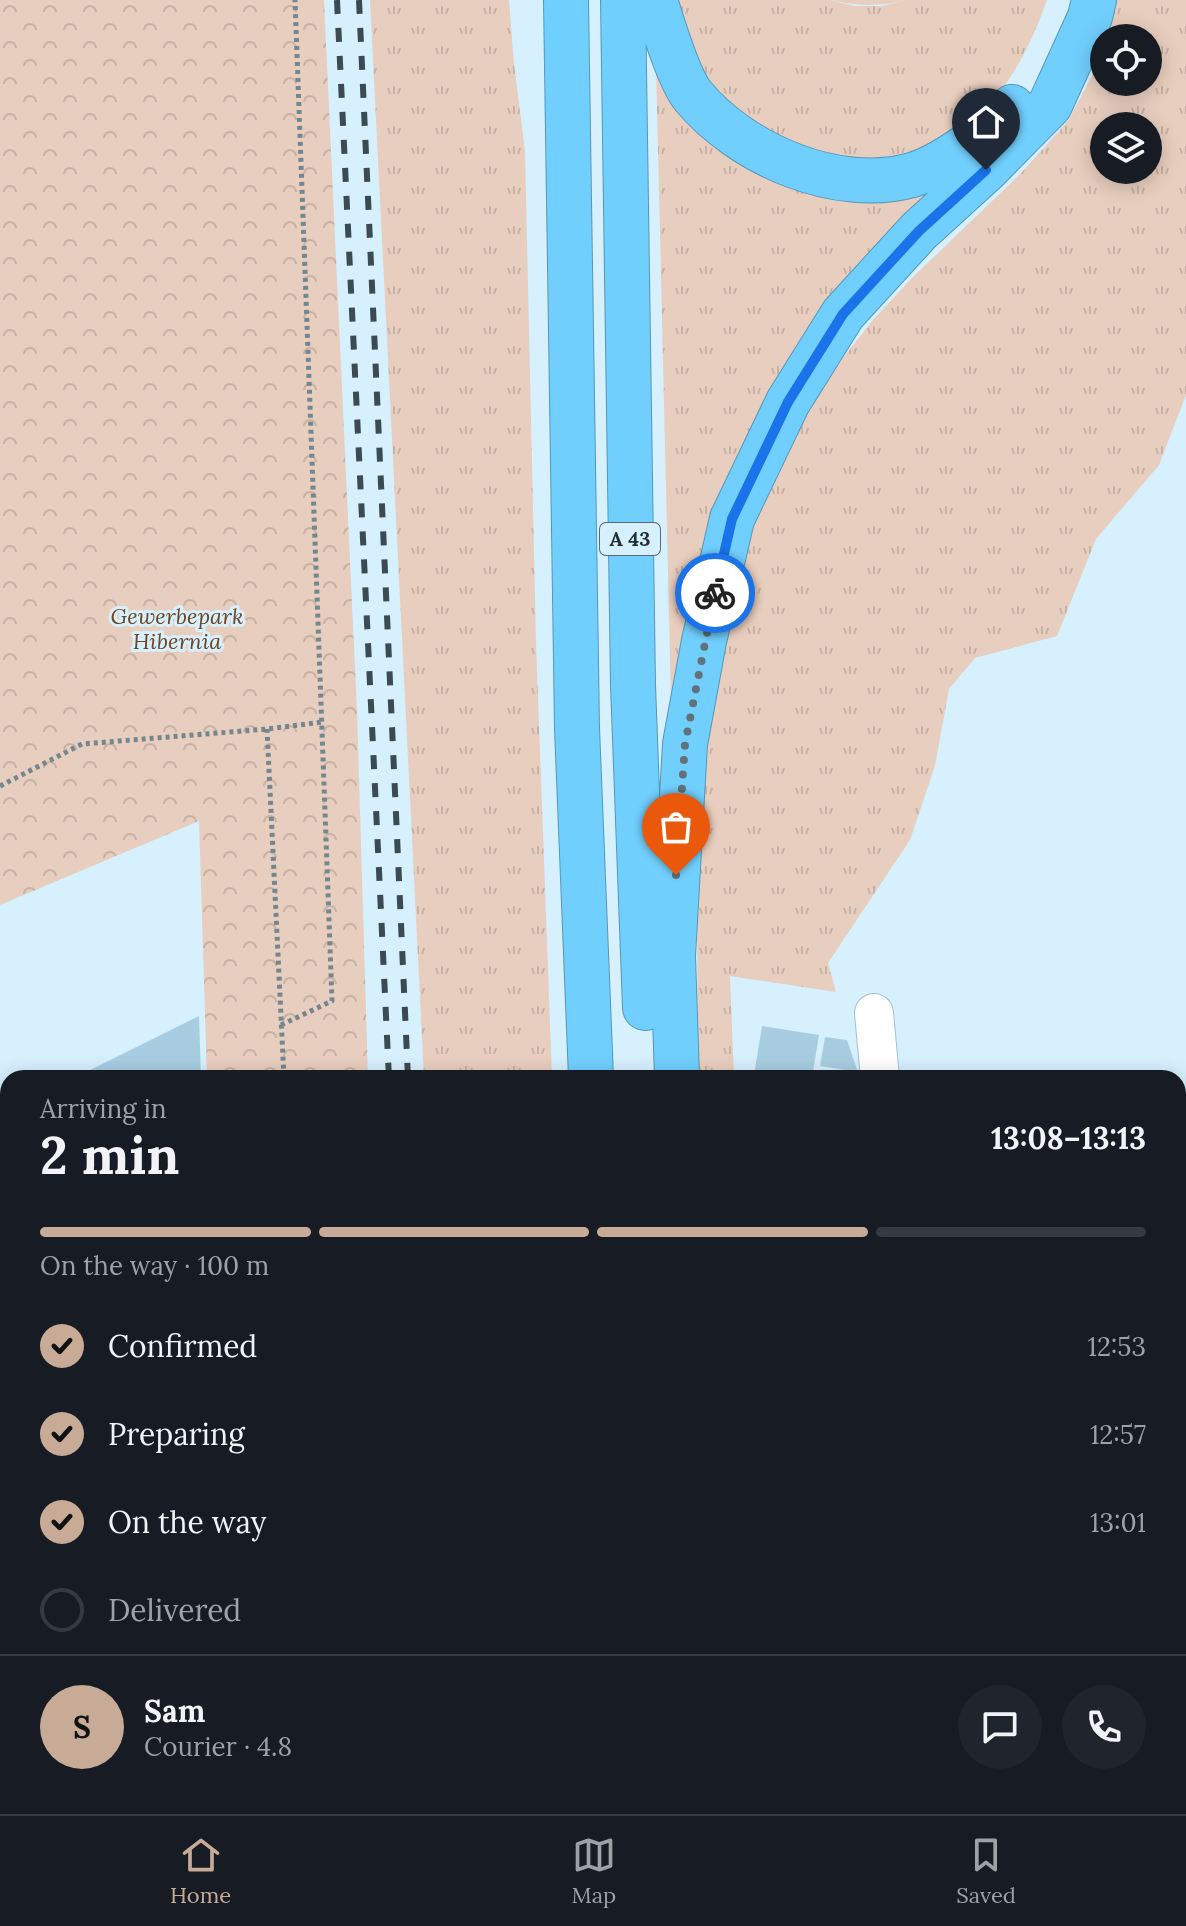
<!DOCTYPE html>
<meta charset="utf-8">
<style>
body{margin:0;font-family:Lora,serif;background:#20242c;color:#f1f3f6;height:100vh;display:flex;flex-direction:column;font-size:30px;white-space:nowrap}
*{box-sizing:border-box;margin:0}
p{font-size:26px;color:#9ea1a6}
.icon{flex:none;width:44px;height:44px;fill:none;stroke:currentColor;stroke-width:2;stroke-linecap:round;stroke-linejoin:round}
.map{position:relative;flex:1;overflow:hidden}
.side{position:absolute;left:0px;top:1070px;width:1186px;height:744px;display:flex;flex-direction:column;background:#171b24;border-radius:24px 24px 0 0;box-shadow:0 4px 20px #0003}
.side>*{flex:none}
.fabs{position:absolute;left:1090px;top:24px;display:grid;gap:16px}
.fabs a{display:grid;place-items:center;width:72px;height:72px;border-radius:50%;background:#171b24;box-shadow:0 4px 20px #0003;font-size:40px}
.pin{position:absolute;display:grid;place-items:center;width:68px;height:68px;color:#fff;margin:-82px -34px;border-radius:50% 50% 50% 0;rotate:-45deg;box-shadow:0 0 8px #0007}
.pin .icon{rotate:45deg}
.courier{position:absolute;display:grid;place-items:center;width:80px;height:80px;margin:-40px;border:6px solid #1a73e8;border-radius:50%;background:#fff;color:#222;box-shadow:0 2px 10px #0007}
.overview em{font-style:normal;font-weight:800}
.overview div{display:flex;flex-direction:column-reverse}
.overview{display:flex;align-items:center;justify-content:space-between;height:136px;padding:0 40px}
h1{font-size:52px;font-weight:800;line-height:60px}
.bar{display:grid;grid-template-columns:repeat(4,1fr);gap:12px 8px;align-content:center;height:96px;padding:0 40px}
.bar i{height:10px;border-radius:6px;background:#363941}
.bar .selected{background:#c8ab96}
.bar p{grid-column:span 4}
.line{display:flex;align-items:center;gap:20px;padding:0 40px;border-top:2px solid #363941}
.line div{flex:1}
.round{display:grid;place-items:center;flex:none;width:84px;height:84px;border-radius:42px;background:#20242c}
ol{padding:0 40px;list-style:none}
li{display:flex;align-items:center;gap:24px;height:88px}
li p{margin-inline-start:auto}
li .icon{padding:8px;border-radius:50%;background:#c8ab96;color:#111;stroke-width:4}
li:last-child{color:#9ea1a6}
li i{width:44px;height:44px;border:4px solid #363941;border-radius:50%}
.tab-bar{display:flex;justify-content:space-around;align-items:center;height:112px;border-top:2px solid #363941;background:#171b24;font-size:22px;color:#9ea1a6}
.tab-bar a{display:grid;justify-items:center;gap:4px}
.tab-bar .selected{color:#c8ab96}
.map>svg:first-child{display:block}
</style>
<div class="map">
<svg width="1186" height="1814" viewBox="0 0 1186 1814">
<defs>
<pattern id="grass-tufts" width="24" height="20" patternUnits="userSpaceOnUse" patternTransform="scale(2)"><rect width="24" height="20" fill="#e8cebe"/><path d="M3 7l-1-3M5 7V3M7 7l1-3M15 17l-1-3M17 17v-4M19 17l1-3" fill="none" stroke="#c7b1a4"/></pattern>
<pattern id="forest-firs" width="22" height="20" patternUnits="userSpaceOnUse" patternTransform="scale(2)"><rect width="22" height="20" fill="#e8cebe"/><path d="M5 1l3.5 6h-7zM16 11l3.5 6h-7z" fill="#c7b1a4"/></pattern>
<pattern id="cemetery-stones" width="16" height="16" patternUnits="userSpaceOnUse" patternTransform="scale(2)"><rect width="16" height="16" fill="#e8cebe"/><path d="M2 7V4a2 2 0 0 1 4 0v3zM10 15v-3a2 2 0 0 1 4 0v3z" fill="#c7b1a4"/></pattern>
<pattern id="park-crowns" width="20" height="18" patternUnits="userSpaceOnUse" patternTransform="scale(2)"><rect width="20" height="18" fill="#e8cebe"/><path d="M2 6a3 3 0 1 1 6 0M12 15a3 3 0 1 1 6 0" fill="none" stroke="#c7b1a4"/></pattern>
</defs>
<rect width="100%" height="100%" fill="#d7f0fe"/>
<path fill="url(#grass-tufts)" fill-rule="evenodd" d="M370 0H509L514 64 525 151 536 642 552 1078H424Z
M679 0H830L855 6H882L905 0H1047C1030 48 1007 95 964 126 916 160 844 170 789 145 778 140 768 131 759 124 739 111 723 99 709 79 693 55 685 29 679 0Z
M1117 0H1186V395L1159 465 1096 539 1057 636 975 658 949 689 935 766 910 840 828 963 836 992 730 976 734 1078H698L697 922 701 818 709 720 746 546 766 494 811 406 843 358 872 321 912 278 1021 173 1068 121 1104 53V82H1148V38H1109ZM1104 126H1148V170H1104Z
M656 64 714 142 954 177 877 259 671 701Z
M456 1806H600L601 1814H456Z
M732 1806H821L824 1814H733Z"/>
<path fill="url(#forest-firs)" d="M830 0H905C878 7 857 6 830 0Z"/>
<path fill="url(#cemetery-stones)" d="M1186 1767V1814H1156V1806H1178V1768Z"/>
<path fill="url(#park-crowns)" d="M0 0H324L357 711 368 1078H207L199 821 0 905Z
M230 1806H389V1814H230Z"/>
<path fill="#a8cde1" d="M199 1016 201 1078H86L84 1073Z
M762 1026 819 1035 812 1078H768L754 1075Z
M825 1037 847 1040 858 1072 820 1066Z
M0 1284 8 1300V1512L0 1496Z
M1178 1393 1186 1395 1179 1427H1178Z
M1186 1671V1766L1178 1767V1672Z
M878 1806H923L903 1814H881Z
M937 1806H958L940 1813Z"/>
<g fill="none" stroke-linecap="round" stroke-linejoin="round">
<g stroke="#a1c0d1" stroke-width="22">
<path id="lane" d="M0 1139 8 1154
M0 1627 8 1623
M0 1665 8 1680
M73 1806 78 1814
M845 1806 848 1814
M131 1814 135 1806"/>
</g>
<g stroke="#a1c0d1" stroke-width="40">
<path id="street" d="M874 1013 880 1078
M1178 1350 1186 1352
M1178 1548 1186 1540
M990 1814 995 1806"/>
</g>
<g stroke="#5597b7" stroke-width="46">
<path id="highway" d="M566 0 577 728 591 1078
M623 0 633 685 645 1008
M655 0C662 23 679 79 693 96 741 154 837 196 912 175 941 167 992 131 1012 107
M677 1078 673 956 685 744 704 641 732 519 788 402 843 314 919 231 986 170 1050 105 1090 17 1094 0
M639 1806 640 1814
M696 1806 697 1814"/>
</g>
<path stroke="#748690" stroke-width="5" stroke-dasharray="4 4" stroke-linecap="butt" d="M267 729 284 1078
M0 786 82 744 267 729 323 722
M281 1025 332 1001 295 0
M0 1812 1 1814
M300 1814 302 1806"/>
<use href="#lane" stroke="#fff" stroke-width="20"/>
<use href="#street" stroke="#fff" stroke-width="38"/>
<use href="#highway" stroke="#71cffd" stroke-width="44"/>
<path stroke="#3c4a51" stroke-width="6" stroke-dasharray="14 14" stroke-linecap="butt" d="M337 0 389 1078
M359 0 408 1078
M421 1806V1814
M441 1806V1814"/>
</g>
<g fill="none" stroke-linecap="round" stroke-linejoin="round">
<path stroke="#61727b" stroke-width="8" stroke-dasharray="0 14.4" d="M676 875 685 744 715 593"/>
<path stroke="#1a73e8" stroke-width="10" d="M715 593 732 519 788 402 843 314 919 231 986 170"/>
</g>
<g text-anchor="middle" stroke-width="6" stroke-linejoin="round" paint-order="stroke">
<rect fill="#d7f0fe" stroke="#586871" stroke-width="2" x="600" y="523" width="60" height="32" rx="6"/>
<g font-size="20" font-weight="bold" fill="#222e34">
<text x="630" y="546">A 43</text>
</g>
<g font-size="22" font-style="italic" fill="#714422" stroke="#d7f0fe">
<text x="177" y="624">Gewerbepark<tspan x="177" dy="25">Hibernia</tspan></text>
</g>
</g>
</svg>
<div class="fabs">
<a><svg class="icon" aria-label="locate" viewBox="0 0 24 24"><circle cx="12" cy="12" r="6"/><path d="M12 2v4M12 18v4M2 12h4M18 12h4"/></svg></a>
<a><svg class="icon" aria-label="layers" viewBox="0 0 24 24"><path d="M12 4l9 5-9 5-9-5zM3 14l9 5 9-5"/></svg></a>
</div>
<div class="pin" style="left:676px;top:875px;background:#ea580c"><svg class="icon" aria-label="bag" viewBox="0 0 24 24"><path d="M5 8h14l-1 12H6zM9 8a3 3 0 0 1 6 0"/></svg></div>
<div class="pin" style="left:986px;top:170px;background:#1f2937"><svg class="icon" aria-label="home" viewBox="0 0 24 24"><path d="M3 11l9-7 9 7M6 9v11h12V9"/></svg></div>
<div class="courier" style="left:715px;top:593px"><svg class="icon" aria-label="bike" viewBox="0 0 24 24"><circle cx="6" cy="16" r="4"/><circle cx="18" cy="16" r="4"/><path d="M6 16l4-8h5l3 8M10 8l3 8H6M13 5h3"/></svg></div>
<section class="side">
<div class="overview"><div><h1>2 min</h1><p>Arriving in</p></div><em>13:08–13:13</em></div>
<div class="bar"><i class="selected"></i><i class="selected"></i><i class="selected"></i><i></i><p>On the way · 100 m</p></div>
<ol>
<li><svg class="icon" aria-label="check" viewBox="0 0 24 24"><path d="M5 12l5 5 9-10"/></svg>Confirmed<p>12:53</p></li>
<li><svg class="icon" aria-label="check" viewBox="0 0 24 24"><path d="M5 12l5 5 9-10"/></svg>Preparing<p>12:57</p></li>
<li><svg class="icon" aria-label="check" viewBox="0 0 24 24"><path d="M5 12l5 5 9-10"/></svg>On the way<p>13:01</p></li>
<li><i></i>Delivered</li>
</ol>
<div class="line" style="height:144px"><b class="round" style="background:#c8ab96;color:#111">S</b><div><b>Sam</b><p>Courier · 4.8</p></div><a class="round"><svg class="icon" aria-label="chat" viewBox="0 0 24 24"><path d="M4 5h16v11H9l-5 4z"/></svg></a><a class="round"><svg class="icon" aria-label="phone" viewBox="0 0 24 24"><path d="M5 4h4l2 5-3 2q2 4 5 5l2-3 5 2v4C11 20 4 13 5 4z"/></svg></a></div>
</section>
</div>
<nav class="tab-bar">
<a class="selected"><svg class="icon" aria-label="home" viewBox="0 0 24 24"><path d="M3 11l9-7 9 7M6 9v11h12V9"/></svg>Home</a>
<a><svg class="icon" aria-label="map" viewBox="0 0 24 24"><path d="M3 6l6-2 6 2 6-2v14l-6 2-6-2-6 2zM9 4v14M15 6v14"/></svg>Map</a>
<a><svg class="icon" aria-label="saved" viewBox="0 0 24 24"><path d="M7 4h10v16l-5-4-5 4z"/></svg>Saved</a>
</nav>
